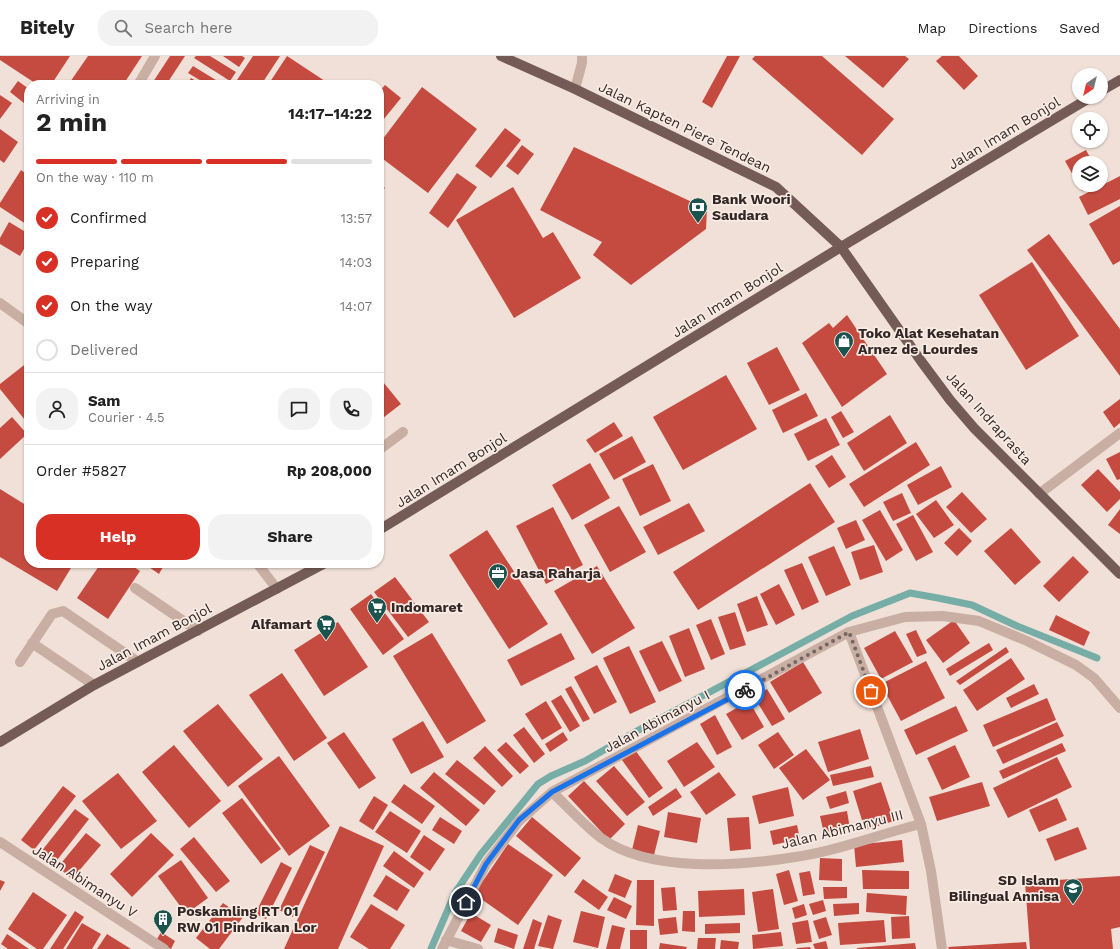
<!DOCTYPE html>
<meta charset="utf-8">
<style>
body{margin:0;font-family:"Work Sans",sans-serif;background:#f2f2f2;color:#222;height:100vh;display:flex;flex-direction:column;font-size:15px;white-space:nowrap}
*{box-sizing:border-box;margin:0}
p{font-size:13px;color:#767676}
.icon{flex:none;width:22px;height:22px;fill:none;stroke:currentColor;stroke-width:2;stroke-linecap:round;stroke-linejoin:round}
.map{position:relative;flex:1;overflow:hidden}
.panel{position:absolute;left:24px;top:24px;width:360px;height:488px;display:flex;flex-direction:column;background:#fff;border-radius:16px;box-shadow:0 1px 3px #0004}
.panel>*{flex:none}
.needle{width:26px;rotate:215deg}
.controls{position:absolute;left:1072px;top:12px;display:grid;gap:8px}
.controls a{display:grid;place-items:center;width:36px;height:36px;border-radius:50%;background:#fff;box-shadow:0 1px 3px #0004;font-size:20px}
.pin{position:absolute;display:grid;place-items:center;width:34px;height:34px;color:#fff;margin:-17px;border:2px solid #fff;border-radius:50%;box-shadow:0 1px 4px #0007}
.courier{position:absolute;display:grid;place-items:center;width:40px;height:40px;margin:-20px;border:3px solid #1a73e8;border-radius:50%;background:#fff;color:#222;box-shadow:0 1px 5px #0007}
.summary em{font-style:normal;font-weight:700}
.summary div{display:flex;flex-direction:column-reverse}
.summary{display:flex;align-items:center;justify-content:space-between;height:68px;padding:0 12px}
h1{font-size:26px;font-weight:700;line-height:30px}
.bar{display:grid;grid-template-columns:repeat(4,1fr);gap:6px 4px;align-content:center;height:48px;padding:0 12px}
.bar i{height:5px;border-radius:3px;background:#e0e0e0}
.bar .selected{background:#d93025}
.bar p{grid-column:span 4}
.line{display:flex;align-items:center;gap:10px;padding:0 12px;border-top:1px solid #e0e0e0}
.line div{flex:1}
.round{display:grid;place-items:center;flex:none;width:42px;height:42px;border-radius:16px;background:#f2f2f2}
ol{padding:0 12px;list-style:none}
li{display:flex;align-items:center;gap:12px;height:44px}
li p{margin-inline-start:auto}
li .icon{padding:4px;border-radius:50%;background:#d93025;color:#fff;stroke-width:4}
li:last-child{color:#767676}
li i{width:22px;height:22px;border:2px solid #e0e0e0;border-radius:50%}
.cta{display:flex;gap:8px;margin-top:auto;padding:8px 12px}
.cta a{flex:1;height:46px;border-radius:16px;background:#d93025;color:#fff;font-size:16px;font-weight:700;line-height:46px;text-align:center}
.cta a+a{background:#f2f2f2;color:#222}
header{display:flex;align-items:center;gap:24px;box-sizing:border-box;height:56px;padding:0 20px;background:#fff;border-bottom:1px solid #e0e0e0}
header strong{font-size:19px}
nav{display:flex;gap:22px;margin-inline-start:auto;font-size:14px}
.search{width:280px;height:36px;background:#f2f2f2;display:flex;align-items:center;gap:10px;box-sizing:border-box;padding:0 14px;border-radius:16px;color:#767676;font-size:15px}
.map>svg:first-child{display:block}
</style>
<header>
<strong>Bitely</strong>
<div class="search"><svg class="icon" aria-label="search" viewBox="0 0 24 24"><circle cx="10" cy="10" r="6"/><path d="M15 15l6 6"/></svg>Search here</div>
<nav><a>Map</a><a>Directions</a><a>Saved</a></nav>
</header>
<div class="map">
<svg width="1120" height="893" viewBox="0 0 1120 893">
<rect width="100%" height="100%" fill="#f0e0d7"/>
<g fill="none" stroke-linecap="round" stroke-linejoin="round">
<path stroke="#76ada6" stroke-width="7" d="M431 893 455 837 481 798 538 728 551 720 585 705 635 676 852 560 910 537 938 542 972 549 1017 570 1097 602"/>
</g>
<path fill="#c54b40" d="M0 0H70L51 29H38L0 4Z
M88 0H142L123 29H68Z
M170 0H185L166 29H151Z
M196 0H210L236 16 230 25 194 2Z
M223 0H242L245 2 239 11Z
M253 0H280L261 29H239L235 27Z
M287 0 331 29H268Z
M727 0H740L712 52 702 46Z
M755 0H822L894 63 862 99 752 3Z
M845 0H905L909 3 883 32Z
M942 0H959L978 20 964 34 936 5Z
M193 10 224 29H208L188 17Z
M191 22 203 29H187Z
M18 25 29 33V51L10 36Z
M385 29 401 42 379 69V36Z
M422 31 477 73 428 137 379 100V88Z
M0 39 12 47 0 63Z
M505 72 521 84 491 122 475 110Z
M0 73 18 86 4 107 0 104Z
M522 89 534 98 518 119 506 110Z
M574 91 707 153 706 173 631 229 593 199 602 186 540 154Z
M1086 94 1093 107H1079V129H1093L1082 135 1065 105Z
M21 114 29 120V170L0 151V147Z
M457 117 477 131 448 172 429 157Z
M1120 120V143L1088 159 1079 141Z
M379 127 385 132 379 139Z
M513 131 543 182 553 176 581 222 514 262 456 164Z
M1120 150V205L1113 209 1089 168Z
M9 166 29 178V184L20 200 0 188V182Z
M1049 178 1120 273V320L1027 194Z
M1032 206 1079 280 1026 314 979 239Z
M847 259 887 318 842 351 802 287 829 267 833 272Z
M777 291 800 334 769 349 747 307Z
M28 306 29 307V369L0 333V328Z
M726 319 757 373 683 414 653 361Z
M379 321 401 348 379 365Z
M806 337 818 360 783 377 772 354Z
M1120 343V367L1114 372 1103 356Z
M841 355 854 376 843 382 831 361Z
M890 359 907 387 864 415 847 387Z
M12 361 27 378 0 403V372Z
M826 362 840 389 808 405 794 378Z
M614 366 623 380 595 397 586 384Z
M632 380 646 406 614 424 599 398Z
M916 386 930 409 864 451 849 428Z
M1120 396V423L1117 424 1106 403Z
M832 399 846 421 829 432 815 410Z
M590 407 610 442 572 464 552 429Z
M653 408 671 445 640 460 622 423Z
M941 410 952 431 918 449 907 429Z
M1098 413 1120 436V443L1107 456 1081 429Z
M810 427 835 466 698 554 673 516Z
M0 433 29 451V507H74L57 535 0 501Z
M962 436 987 463 971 477 946 451Z
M902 437 911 457 893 465 883 446Z
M936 444 954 469 934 482 916 458Z
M689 447 705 475 658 499 643 471Z
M619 450 646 496 610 516 584 469Z
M553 451 583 509 546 528 516 470Z
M1120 453V478L1108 469Z
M880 454 903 494 886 505 862 464Z
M913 459 933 496 916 505 896 468Z
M856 464 865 484 846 493 837 472Z
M959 472 972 485 957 500 944 487Z
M1011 472 1041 506 1015 529 984 495Z
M487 474 548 568 509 593 449 499Z
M874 489 883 516 860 524 851 496Z
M834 490 851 529 826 540 808 501Z
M1073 500 1089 516 1059 546 1043 530Z
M101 507H128L140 515 108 563 77 542Z
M143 507H156L163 511 159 518Z
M802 507 819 546 802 554 784 514Z
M597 510 635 572 592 598 554 535Z
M395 521 429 566 408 581 374 536Z
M779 528 795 559 776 569 760 538Z
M371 538 404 583 383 599 350 553Z
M757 540 768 569 747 576 737 548Z
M735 556 746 589 730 594 718 561Z
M1056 559 1090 576 1084 590 1049 574Z
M711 563 725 598 711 604 696 569Z
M954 564 970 587 943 607 926 584Z
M338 566 368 611 324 640 294 594Z
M689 572 705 613 685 621 669 580Z
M916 574 927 597 917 601 906 578Z
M895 575 913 606 881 623 864 592Z
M432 577 486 665 447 688 393 600Z
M561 577 575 603 521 630 507 604Z
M662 585 682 625 659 636 639 595Z
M989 587 993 594 950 620 946 613Z
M629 590 656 646 630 658 603 602Z
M1006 591 1009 596 960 629 956 625Z
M1011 602 1025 623 977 655 963 634Z
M926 605 945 642 901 665 881 628Z
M803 606 822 637 789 657 770 626Z
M597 609 617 646 594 658 574 621Z
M282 617 327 682 294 705 249 639Z
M1034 628 1039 638 1011 652 1006 642Z
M571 630 590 663 583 666 565 633Z
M767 633 785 663 772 670 754 641Z
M561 639 580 670 570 676 551 645Z
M1047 642 1056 664 993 691 983 669Z
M546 645 562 672 542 684 525 658Z
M749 645 764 671 742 684 726 658Z
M218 648 263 703 228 731 183 675Z
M956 650 968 675 916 699 904 674Z
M715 659 732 691 717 699 700 668Z
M423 665 444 701 411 718 392 683Z
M1057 666 1064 680 1003 708 996 694Z
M524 671 545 698 534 707 513 679Z
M860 673 869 703 828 716 818 686Z
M344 676 376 722 359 733 327 687Z
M563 676 568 684 550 696 545 688Z
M778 676 794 699 774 713 758 689Z
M506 686 529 710 520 718 497 694Z
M697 686 715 711 684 731 667 705Z
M1062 687 1066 695 1003 723 999 715Z
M174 689 221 745 189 772 142 716Z
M955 689 970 721 942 734 927 702Z
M485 690 513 720 502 731 473 702Z
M806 693 830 724 803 744 779 712Z
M635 694 663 732 649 742 622 704Z
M279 700 330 770 289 800 238 730Z
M1057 701 1072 731 1008 762 993 732Z
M457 704 496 735 484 749 445 718Z
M614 710 645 746 627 760 596 725Z
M871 710 874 721 833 730 830 719Z
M434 716 480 754 466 770 420 732Z
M719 716 736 739 706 759 690 736Z
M118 717 157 765 121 793 82 745Z
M584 725 625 768 609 784 568 740Z
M881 726 894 765 865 774 853 735Z
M982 726 990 750 937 765 929 741Z
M404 728 435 750 422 768 391 746Z
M63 730 76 740 34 794 21 784Z
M788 731 794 760 759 768 752 740Z
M676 732 682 741 653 760 648 751Z
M846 735 849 747 830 753 826 741Z
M374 740 388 749 373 774 359 765Z
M242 742 281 793 261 808 222 757Z
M1057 742 1067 764 1039 776 1029 754Z
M75 753 89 763 54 808 40 797Z
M390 755 421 775 407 797 375 776Z
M847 755 850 773 824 778 820 760Z
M668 756 701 762 697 787 664 781Z
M440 761 462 775 454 788 432 774Z
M532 761 581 802 565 821 516 780Z
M749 761 751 793 730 795 727 762Z
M638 769 660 775 654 799 632 794Z
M797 769 800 783 773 789 770 775Z
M340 770 384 790 338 893H284Z
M1078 771 1087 793 1055 805 1046 783Z
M86 777 101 789 72 823 58 811Z
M151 777 174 799 132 841 110 818Z
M424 779 445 793 430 815 410 801Z
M194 781 230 825 216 836 180 793Z
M902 784 904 806 856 811 854 789Z
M508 788 553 819 518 869 474 838Z
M310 789 325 796 293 861 279 854Z
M394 795 424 817 414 832 383 810Z
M820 802 842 803V825L819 824Z
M181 804 208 842 186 858 158 820Z
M281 806 292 812 266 863 255 858Z
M789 814 798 845 784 849 776 818Z
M862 814 909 815V833H863Z
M810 815 815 838 803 840 799 817Z
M615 818 632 825 625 842 608 835Z
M386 819 410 834 397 855 373 840Z
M1120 820V871L1111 873 1113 893H1030L1025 826Z
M583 823 608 841 599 854 574 836Z
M0 824 5 826 0 835Z
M637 824H654V870L636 869Z
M675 831 677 854 663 855 661 832Z
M823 831H847V842L824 843Z
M744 833 745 859 699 861 698 835Z
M773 833 779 873 758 876 752 836Z
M33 836 67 859 43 893H37L8 873Z
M867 837 907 840 906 859 866 856Z
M614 841 632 850 626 863 607 854Z
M823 844 826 855 813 859 809 848Z
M223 847 243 861 219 893H210L196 882Z
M859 847V858L834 860 833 848Z
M371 848 405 869 390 893H369L350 881Z
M804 848 807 859 795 863 792 852Z
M75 855 84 861 63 893H50Z
M581 855 605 861 598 892 573 886Z
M683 855H695V876L682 875Z
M471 857 491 869 481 886 461 875Z
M548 859 562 864 553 893 538 890Z
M909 860 910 882 892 883 891 861Z
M676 861 678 877 660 879 658 863Z
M826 861 832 879 819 883 813 865Z
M533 863 542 867 534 893H523Z
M808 864 812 886 796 888 792 867Z
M884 864 886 886 840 889 838 867Z
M82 867 101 878 92 893H66Z
M740 867V877L705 878V868Z
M612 869 625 872 620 893H606Z
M498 872 518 879 514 893 494 886Z
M630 874H647V893H630Z
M161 876 175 885 171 893 156 885Z
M781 876 783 890 753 893 752 879Z
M7 878 29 893H8L1 888Z
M107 878 131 893H97Z
M698 882H716L715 893H697Z
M721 884 739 886 738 893H720Z
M826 885 828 893H815L813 888Z
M1026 886 1027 893H949L948 891Z
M660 887 687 891 686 893H659Z
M915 887 916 893H857V892Z
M810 891 811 893H797V892Z"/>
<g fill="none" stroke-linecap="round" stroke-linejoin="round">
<path stroke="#c8aea3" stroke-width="10" d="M138 29 155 0
M575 33 582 7V0
M379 394 403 376
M135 532 198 575
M32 587 94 629
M20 606 52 558 63 555 138 606"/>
<path stroke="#c8aea3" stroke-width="10" d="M0 247 29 268
M1039 438 1120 377
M257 507 277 533
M849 576 921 768 931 815 942 893
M552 736C568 751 584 769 601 782 649 817 740 810 795 801 838 795 879 778 921 768
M0 786 164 893
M446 884 478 893
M442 893 486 808 519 765 552 736 849 576 905 561 943 560 979 565 1027 585 1076 609 1094 622 1120 652"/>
<path stroke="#755b56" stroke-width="10" d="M501 0 575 33 776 131 841 191 921 305 950 344 974 372 1120 518
M1101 35 1120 24
M379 474 841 191 1091 41
M0 686 94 629 325 507"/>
</g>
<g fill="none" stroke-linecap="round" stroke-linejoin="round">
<path stroke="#756863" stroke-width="4" stroke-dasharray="0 7.2" d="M745 634 849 576 871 635"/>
<path stroke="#1a73e8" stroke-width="5" d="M466 846 486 808 519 764 552 736 745 634"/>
</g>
<defs>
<g id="bank-pin" transform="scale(1)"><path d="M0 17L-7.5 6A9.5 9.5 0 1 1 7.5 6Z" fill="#1b544e" stroke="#f8ebe3"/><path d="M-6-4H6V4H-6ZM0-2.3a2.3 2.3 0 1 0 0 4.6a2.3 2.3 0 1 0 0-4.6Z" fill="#fff"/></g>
<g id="shop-pin" transform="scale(1)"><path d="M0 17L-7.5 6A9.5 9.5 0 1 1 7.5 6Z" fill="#1b544e" stroke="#f8ebe3"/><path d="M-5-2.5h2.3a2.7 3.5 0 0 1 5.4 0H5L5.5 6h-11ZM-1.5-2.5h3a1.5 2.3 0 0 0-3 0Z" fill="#fff"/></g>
<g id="office-pin" transform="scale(1)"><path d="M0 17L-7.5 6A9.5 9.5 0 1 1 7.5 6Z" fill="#1b544e" stroke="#f8ebe3"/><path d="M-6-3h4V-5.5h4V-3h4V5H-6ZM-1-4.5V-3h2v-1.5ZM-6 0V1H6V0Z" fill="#fff"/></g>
<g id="supermarket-pin" transform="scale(1)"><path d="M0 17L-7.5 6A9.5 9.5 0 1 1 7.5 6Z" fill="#1b544e" stroke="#f8ebe3"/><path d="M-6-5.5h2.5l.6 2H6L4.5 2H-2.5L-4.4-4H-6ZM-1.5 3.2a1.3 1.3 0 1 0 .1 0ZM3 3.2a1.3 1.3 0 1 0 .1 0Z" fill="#fff"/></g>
<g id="school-pin" transform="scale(1)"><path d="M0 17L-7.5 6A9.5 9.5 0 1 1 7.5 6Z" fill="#1b544e" stroke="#f8ebe3"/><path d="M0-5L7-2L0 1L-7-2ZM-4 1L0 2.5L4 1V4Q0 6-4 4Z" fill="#fff"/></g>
<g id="building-pin" transform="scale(1)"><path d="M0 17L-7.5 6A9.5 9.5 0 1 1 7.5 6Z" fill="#1b544e" stroke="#f8ebe3"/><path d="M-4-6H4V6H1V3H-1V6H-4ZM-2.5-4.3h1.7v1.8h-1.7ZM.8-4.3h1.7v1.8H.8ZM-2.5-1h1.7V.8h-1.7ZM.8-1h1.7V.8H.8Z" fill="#fff"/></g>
</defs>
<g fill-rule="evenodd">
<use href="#bank-pin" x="698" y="151"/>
<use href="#shop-pin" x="844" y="285"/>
<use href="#office-pin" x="498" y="517"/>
<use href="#supermarket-pin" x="377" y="551"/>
<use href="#supermarket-pin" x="326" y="568"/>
<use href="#school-pin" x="1073" y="832"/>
<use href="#building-pin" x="163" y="863"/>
</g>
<g text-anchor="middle" stroke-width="3.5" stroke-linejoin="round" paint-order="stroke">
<g font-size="14" fill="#332725" stroke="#f8ebe3">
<text transform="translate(685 71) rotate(26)" y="5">Jalan Kapten Piere Tendean</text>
<text transform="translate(1004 77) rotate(-31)" y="5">Jalan Imam Bonjol</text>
<text transform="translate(727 244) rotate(-32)" y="5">Jalan Imam Bonjol</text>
<text transform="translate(989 362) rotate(48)" y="5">Jalan Indraprasta</text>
<text transform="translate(451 414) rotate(-32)" y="5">Jalan Imam Bonjol</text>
<text transform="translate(154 581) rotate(-28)" y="5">Jalan Imam Bonjol</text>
<text transform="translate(657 665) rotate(-28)" y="5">Jalan Abimanyu I</text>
<text transform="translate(842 773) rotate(-14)" y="5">Jalan Abimanyu III</text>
<text transform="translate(85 825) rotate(33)" y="5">Jalan Abimanyu V</text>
</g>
<g font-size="14" font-weight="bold" fill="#332725" stroke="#f8ebe3" text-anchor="start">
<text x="712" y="148">Bank Woori<tspan x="712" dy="16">Saudara</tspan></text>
<text x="858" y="282">Toko Alat Kesehatan<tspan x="858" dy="16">Arnez de Lourdes</tspan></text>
<text x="512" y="522">Jasa Raharja</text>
<text x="391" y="556">Indomaret</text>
<text x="312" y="573" text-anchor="end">Alfamart</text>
<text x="1059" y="829" text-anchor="end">SD Islam<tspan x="1059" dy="16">Bilingual Annisa</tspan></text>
<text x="177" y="860">Poskamling RT 01<tspan x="177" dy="16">RW 01 Pindrikan Lor</tspan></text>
</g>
</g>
</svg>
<div class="controls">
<a><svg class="needle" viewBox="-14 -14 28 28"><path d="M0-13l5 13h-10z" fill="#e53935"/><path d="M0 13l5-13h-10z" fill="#767676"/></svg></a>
<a><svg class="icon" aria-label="locate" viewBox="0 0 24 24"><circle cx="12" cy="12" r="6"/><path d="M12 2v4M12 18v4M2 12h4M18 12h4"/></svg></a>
<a><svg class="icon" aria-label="layers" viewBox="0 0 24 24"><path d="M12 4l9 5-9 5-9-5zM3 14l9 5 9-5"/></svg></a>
</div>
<div class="pin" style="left:871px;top:635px;background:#ea580c"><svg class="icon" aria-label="bag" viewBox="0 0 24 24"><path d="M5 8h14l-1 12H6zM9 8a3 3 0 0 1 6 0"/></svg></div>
<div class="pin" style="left:466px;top:846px;background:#1f2937"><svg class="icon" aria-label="home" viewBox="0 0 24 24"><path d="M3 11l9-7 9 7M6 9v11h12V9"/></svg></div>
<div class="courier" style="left:745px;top:634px"><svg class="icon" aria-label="bike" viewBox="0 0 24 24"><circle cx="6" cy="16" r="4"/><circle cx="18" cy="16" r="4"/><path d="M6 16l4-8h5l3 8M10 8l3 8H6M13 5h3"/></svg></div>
<section class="panel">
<div class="summary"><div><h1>2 min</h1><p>Arriving in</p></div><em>14:17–14:22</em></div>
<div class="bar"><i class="selected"></i><i class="selected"></i><i class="selected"></i><i></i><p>On the way · 110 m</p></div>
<ol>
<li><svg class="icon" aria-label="check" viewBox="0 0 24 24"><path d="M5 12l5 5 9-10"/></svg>Confirmed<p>13:57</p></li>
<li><svg class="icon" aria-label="check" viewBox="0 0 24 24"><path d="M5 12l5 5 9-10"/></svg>Preparing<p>14:03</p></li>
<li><svg class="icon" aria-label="check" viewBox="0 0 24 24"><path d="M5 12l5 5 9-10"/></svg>On the way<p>14:07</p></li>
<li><i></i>Delivered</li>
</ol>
<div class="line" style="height:72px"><a class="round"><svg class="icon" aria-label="person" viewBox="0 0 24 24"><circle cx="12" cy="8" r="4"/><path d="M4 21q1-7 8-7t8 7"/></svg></a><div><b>Sam</b><p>Courier · 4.5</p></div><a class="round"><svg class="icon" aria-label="chat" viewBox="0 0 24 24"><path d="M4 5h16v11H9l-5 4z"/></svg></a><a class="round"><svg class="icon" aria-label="phone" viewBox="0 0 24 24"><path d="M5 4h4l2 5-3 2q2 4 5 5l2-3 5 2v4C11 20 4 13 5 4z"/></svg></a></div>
<div class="line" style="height:52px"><div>Order #5827</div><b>Rp 208,000</b></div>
<div class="cta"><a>Help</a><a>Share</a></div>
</section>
</div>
